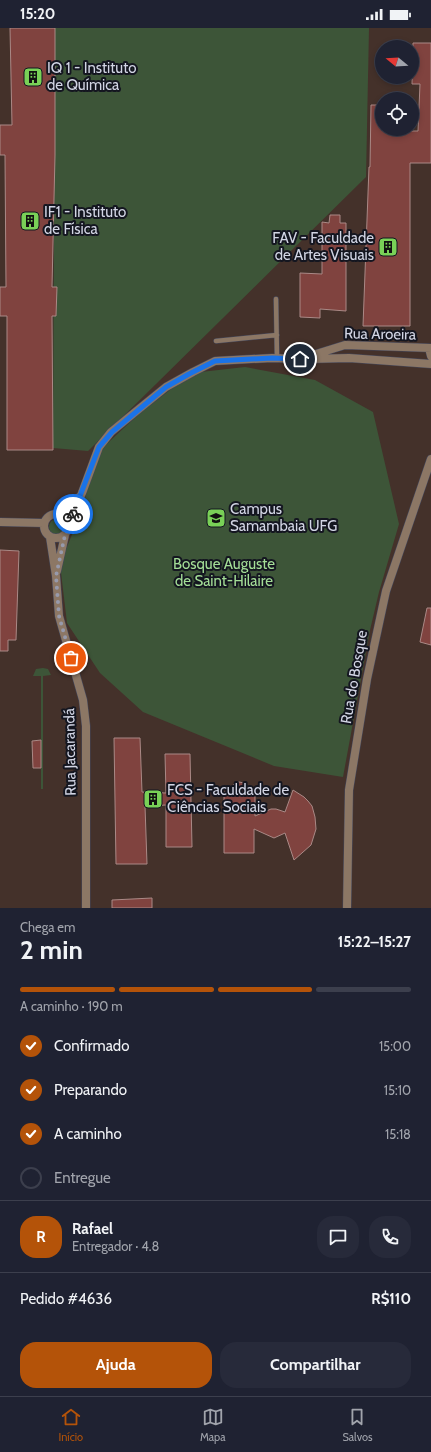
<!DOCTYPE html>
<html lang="pt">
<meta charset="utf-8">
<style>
body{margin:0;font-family:Cabin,sans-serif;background:#272a3a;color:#f1f3f6;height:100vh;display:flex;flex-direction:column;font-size:15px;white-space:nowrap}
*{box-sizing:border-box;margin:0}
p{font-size:13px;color:#a1a4ac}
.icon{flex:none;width:22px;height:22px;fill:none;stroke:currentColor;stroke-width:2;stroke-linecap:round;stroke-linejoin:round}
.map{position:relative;height:880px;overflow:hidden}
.panel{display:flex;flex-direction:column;background:#1f2232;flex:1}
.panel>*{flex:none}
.needle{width:26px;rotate:288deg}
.buttons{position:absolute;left:375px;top:12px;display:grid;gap:8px}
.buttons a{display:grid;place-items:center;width:44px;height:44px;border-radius:50%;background:#1f2232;box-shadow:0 2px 6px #0003,0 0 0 1px #3c3f4d;font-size:20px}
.pin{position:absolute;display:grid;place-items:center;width:34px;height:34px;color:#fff;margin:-17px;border:2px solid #fff;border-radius:50%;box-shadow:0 1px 4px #0007}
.courier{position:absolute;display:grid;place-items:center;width:40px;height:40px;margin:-20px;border:3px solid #1a73e8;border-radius:50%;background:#fff;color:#222;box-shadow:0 1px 5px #0007}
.head em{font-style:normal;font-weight:700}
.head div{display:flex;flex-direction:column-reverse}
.head{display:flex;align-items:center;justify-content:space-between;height:68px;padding:0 20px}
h1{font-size:26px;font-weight:700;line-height:30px}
.bar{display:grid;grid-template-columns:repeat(4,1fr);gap:6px 4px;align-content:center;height:48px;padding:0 20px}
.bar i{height:5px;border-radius:3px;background:#3c3f4d}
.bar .active{background:#b45309}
.bar p{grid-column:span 4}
.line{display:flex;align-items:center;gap:10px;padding:0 20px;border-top:1px solid #3c3f4d}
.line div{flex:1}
.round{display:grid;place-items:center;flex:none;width:42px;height:42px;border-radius:16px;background:#272a3a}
ol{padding:0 20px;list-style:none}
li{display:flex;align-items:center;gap:12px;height:44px}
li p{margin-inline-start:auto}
li .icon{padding:4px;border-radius:50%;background:#b45309;color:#fff;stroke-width:4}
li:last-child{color:#a1a4ac}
li i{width:22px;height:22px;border:2px solid #3c3f4d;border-radius:50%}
.primary-button{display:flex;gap:8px;margin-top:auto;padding:8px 20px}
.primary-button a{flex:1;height:46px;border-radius:16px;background:#b45309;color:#fff;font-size:16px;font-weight:700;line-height:46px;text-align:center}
.primary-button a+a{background:#272a3a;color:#f1f3f6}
.status{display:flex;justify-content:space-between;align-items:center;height:28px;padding:0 20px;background:#1f2232;direction:ltr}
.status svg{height:11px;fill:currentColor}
.tabs{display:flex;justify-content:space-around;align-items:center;height:56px;border-top:1px solid #3c3f4d;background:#1f2232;font-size:11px;color:#a1a4ac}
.tabs a{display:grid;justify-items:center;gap:2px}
.tabs .active{color:#b45309}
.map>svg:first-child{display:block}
</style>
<div class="status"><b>15:20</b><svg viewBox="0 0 49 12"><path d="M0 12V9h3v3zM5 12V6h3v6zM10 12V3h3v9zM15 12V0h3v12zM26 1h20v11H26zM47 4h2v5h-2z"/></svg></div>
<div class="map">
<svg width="431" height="880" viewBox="0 0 431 880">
<rect width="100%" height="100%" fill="#292d43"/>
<path fill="#44312a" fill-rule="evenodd" d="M0 0H431V880H0ZM382 19H412V49H382ZM382 71H412V101H382Z"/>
<path fill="#3d5538" d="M55 0H369L366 149 88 423 53 420Z
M245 339 315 352 373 384 399 496 379 564 370 602 343 749 274 738 143 684 100 645 67 595 60 536 82 482 97 425 140 385 192 345Z
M49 499a8 8 0 1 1 16 0a8 8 0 1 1-16 0Z
M43 640 48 641 51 647 43 648V761H41V648H33L36 641Z"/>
<path fill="#80433f" stroke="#aa8986" d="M10 0H55V127L52 259H57L56 288H52L53 422H7V288H0V259H6L5 127H0V97H12Z
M413 15H431V135H410V298H363L369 139H370L371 77H382V101H402V103H418L420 56H412Z
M330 187H340V195H346V283L320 281V290L300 289V245L322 246V194L329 195Z
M0 522 19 523 16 612H8V623H0Z
M427 580H431V617L420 614Z
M114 710H140L142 764 166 765 165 726H190L192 819H166V777L145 778 147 836H116Z
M41 712V740H33L32 713Z
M239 754 244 755 248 759 250 765H255V788L271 781H276L285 784 293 762 304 769 308 773 312 778 315 789 316 801 311 817 294 832 285 805 274 810 254 801V825H224V764L229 765 234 756Z
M152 870V880H112V872Z"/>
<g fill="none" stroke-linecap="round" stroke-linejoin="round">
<g stroke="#44485d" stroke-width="5.5">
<path id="service" d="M276 271 277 330
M216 313 277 307"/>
</g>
<g stroke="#44485d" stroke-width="9">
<path id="tertiary" d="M429 320 431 328
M308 331 349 330 431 336
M44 498a12 12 0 1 1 24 0a12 12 0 1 1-24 0Z
M61 487 77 470
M0 494 44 495
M68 497 82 465 99 419 111 404 134 385 166 359 193 344 215 333 272 330 300 331 345 317 431 320
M50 509 56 548 59 588 83 672 86 698V880
M57 543 65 507
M347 880 349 762 367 651 386 563 431 431"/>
</g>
<use href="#service" stroke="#8c7765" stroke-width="4.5"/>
<use href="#tertiary" stroke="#8c7765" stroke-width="8"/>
</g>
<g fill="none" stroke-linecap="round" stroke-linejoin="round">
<path stroke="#979aac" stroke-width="4" stroke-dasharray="0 7.2" d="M71 630 59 588 56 548 65 507C69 501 70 492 73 486"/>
<path stroke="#1a73e8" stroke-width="5" d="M73 486 99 419 112 404 166 359 189 346 215 333 272 330 300 331"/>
</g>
<defs>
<g id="building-square" transform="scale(1)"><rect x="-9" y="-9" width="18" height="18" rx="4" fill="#79d157" stroke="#141620"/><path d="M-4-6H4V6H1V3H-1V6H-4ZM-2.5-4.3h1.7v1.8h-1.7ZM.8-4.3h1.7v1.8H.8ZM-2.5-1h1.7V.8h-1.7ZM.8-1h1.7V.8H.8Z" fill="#111"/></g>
<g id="university-square" transform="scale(1)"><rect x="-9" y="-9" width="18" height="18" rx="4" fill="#79d157" stroke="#141620"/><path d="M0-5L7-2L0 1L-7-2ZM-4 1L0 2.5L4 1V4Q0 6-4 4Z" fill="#111"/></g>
</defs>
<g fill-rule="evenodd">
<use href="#building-square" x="33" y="49"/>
<use href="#building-square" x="30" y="193"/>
<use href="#building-square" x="388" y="219"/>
<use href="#university-square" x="216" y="490"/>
<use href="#building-square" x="153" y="771"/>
</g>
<g text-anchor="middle" stroke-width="4" stroke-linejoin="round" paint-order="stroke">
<g font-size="15" fill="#d2d5e4" stroke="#141620" text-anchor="start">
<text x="47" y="45">IQ 1 - Instituto<tspan x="47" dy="17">de Química</tspan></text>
<text x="44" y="189">IF1 - Instituto<tspan x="44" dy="17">de Física</tspan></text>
<text x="374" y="215" text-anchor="end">FAV - Faculdade<tspan x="374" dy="17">de Artes Visuais</tspan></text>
<text x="230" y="486">Campus<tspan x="230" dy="17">Samambaia UFG</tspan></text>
<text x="167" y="767">FCS - Faculdade de<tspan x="167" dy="17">Ciências Sociais</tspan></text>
</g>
<g font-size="15" fill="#d2d5e4" stroke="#141620">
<text transform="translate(380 306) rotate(1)" y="5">Rua Aroeira</text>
<text transform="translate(354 649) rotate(-80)" y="5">Rua do Bosque</text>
<text transform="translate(70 724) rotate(-91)" y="5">Rua Jacarandá</text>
</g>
<g font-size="15" fill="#a3dd96" stroke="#141620">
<text x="224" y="541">Bosque Auguste<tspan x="224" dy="17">de Saint-Hilaire</tspan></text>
</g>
</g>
</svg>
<div class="buttons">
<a><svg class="needle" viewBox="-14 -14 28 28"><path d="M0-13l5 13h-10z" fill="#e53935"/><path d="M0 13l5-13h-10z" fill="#a1a4ac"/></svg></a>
<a><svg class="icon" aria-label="locate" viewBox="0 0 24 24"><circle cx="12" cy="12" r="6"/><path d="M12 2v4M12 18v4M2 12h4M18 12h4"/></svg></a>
</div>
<div class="pin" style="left:71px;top:630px;background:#ea580c"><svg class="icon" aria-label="bag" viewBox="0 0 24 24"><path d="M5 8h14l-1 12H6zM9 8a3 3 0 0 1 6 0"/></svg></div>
<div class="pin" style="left:300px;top:331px;background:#1f2937"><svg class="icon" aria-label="home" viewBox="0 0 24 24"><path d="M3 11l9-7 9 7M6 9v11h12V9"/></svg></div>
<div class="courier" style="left:73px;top:486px"><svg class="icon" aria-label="bike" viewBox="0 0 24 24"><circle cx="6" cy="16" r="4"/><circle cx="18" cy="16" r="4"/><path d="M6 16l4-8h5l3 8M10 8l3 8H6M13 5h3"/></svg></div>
</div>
<section class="panel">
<div class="head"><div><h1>2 min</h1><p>Chega em</p></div><em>15:22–15:27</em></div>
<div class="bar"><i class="active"></i><i class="active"></i><i class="active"></i><i></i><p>A caminho · 190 m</p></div>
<ol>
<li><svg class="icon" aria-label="check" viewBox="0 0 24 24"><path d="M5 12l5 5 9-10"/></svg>Confirmado<p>15:00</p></li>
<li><svg class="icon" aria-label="check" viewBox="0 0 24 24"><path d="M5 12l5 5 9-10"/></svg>Preparando<p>15:10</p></li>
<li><svg class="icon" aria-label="check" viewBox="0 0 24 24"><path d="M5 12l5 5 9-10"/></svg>A caminho<p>15:18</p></li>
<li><i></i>Entregue</li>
</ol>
<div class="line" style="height:72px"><b class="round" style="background:#b45309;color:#fff">R</b><div><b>Rafael</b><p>Entregador · 4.8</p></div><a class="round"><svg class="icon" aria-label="chat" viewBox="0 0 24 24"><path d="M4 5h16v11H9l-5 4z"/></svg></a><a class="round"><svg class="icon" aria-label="phone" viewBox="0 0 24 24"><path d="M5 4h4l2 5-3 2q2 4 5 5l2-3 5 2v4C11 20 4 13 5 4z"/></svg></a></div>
<div class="line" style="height:52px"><div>Pedido #4636</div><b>R$110</b></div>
<div class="primary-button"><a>Ajuda</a><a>Compartilhar</a></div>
</section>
<nav class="tabs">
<a class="active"><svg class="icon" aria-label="home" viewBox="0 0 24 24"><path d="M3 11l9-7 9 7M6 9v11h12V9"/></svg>Início</a>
<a><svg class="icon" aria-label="map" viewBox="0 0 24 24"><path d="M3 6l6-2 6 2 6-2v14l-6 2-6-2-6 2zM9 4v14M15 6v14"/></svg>Mapa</a>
<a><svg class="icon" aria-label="saved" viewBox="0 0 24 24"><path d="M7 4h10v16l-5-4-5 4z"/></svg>Salvos</a>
</nav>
